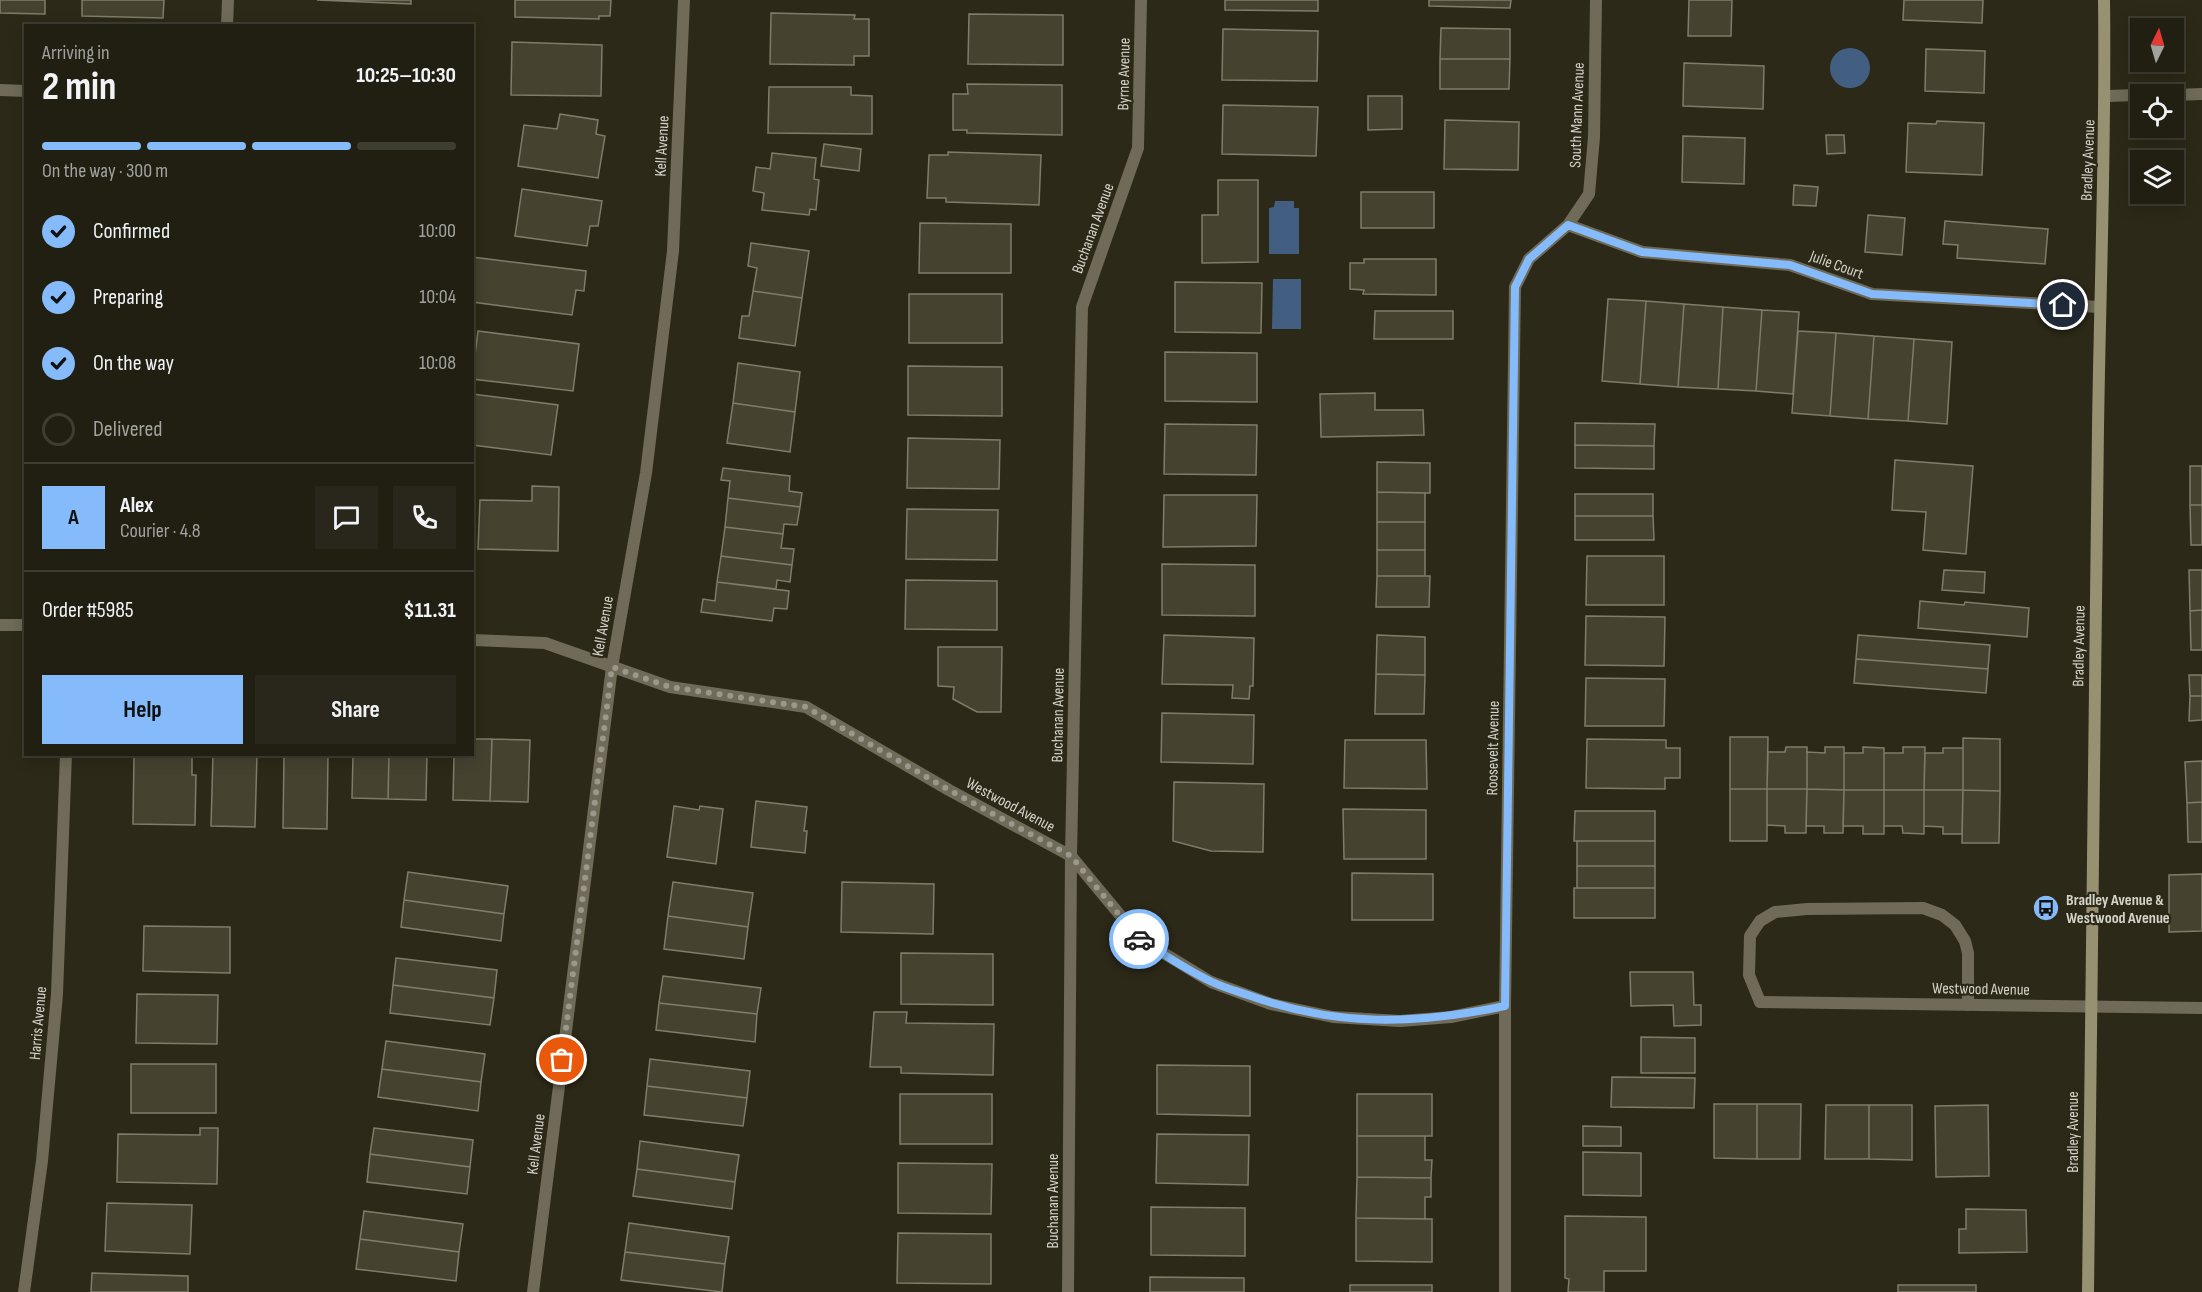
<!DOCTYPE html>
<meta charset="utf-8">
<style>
body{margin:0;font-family:"Sofia Sans Condensed",sans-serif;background:#29271b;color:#f1f3f6;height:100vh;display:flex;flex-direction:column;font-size:22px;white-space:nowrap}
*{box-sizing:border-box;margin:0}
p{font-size:20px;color:#a2a29f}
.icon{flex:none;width:33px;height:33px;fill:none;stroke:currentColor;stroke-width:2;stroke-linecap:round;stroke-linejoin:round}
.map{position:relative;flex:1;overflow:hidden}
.side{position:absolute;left:24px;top:24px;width:450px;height:732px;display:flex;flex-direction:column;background:#211f12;border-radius:0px;box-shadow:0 3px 15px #0003,0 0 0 2px #3e3d32}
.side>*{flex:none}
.needle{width:39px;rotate:5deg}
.buttons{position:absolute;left:2130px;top:18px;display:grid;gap:12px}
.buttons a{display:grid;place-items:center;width:54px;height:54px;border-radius:0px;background:#211f12;box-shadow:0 3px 15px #0003,0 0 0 2px #3e3d32;font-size:30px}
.pin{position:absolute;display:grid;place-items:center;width:51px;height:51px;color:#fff;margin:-26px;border:3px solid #fff;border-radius:50%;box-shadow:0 2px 6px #0007}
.courier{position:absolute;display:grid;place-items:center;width:60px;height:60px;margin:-30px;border:4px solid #85bbfb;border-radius:50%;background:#fff;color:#222;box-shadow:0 2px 8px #0007}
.headline em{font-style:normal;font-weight:700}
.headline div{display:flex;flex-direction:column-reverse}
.headline{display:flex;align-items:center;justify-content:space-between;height:102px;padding:0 18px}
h1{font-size:39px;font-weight:700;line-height:45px}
.bar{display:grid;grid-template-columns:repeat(4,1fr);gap:9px 6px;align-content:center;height:72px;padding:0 18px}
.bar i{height:8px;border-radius:4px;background:#3e3d32}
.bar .selected{background:#85bbfb}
.bar p{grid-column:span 4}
.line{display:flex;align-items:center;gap:15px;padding:0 18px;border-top:2px solid #3e3d32}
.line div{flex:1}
.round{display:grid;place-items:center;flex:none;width:63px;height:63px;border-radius:0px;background:#29271b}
ol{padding:0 18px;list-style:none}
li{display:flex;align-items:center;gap:18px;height:66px}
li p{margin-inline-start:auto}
li .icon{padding:6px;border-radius:50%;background:#85bbfb;color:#111;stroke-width:4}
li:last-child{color:#a2a29f}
li i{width:33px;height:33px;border:3px solid #3e3d32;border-radius:50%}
.cta{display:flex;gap:12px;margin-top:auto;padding:12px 18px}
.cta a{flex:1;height:69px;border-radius:0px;background:#85bbfb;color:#111;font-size:24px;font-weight:700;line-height:69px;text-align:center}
.cta a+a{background:#29271b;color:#f1f3f6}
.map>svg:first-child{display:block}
</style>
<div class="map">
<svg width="2202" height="1292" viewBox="0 0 2202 1292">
<rect width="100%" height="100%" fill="#2c2918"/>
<path fill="#425f81" d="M1830 68a20 20 0 1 1 40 0a20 20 0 1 1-40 0Z
M1275 201H1294V208H1299V254H1269V208L1274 207Z
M1273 279H1301V329H1272Z"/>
<path fill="#454230" stroke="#7f7c69" stroke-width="1.5" d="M0 0H45V14L0 13Z
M82 0H164L163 18 82 16Z
M317 0H411V4Z
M515 0H611L610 16H599V19L515 17Z
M1225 0H1318V11L1225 10Z
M1429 0H1511L1510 8 1429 6Z
M1689 0H1732L1731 36H1688Z
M1904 0H1983L1982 23 1903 20Z
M771 13 855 15 854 19H869V56H854V65L770 64Z
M969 14 1063 15V65L968 64Z
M1441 28 1510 29V59H1440Z
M1223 29 1318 31 1317 81 1222 80Z
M512 42 602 45 601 96 511 95Z
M1926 49 1985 51 1984 93 1925 91Z
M1440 59H1510L1509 89H1440Z
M1684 63 1764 66 1763 109 1683 106Z
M967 84 1062 85V135L967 133V130H953V94H968Z
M769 87H851V95L872 96V134L768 133Z
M1368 96H1402V129L1368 130Z
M1223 105 1318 107 1316 156 1222 154Z
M560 114 598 120 596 134 605 136 598 178 518 166 524 125 557 129Z
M1445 120 1519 122 1518 170 1444 169Z
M1937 121 1984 123 1982 175 1906 172 1908 123 1936 124Z
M1826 135H1844L1845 153 1827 154Z
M1683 136 1745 138 1744 184 1682 182Z
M824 144 861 149 859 171 821 166Z
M948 152 1041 155 1039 205 946 202V198H927L929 155H948Z
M772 153 816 158 814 179 819 180 816 210 810 209 809 215 762 210 764 193 753 191 756 167 770 169Z
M1218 180H1258V262L1202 263V215H1218Z
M1794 185 1818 187 1816 206 1793 205Z
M522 189 602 201 598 226H590L587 246 515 236Z
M1361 192H1434V228H1361Z
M1868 215 1905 218 1902 255 1865 252Z
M1945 221 2048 229 2045 264 1957 258 1958 245 1943 244Z
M920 223 1011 224V273H919Z
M751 243 809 251 802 298 753 291 757 268 748 266Z
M472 257 586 271 584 291 576 290 572 315 472 302 475 278H472Z
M1364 259H1436V295L1363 294 1364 290 1350 289V263H1364Z
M1175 282 1262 283 1261 333 1175 332Z
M753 291 802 298 795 346 739 338 742 316H749Z
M909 294H1002V343H909Z
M1608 299 1646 301 1640 384 1602 381Z
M1646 301 1684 304 1678 387 1640 384Z
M1684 304 1723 307 1718 389 1678 387Z
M1723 307 1762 310 1756 391 1718 389Z
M1762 310 1799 312 1793 394 1756 391Z
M1375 311H1453V339H1374Z
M478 331 579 344 573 391 472 379Z
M1798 331 1836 333 1830 416 1792 413Z
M1836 333 1874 336 1868 419 1830 416Z
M1874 336 1914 339 1908 421 1868 419Z
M1914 339 1952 342 1947 424 1908 421Z
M1165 352 1257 353V402L1165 401Z
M738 363 800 372 795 412 733 403Z
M908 366 1002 367V416L908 415Z
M1375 393V410H1423L1424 435 1321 437 1320 394Z
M472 394 558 405 551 455 472 445Z
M733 403 795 412 790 452 727 443Z
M1575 423 1655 424 1654 446 1575 445Z
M1165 424 1257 425 1256 475 1164 474Z
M908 438 1000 440 999 489 907 488Z
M1575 445 1654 446V469L1575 468Z
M1895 460 1973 466 1966 554 1923 550 1926 512 1892 510Z
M1377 462 1430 463V493L1377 492Z
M2190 466H2202V505H2190Z
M723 468 790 476 789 491 802 493 800 507 728 498 730 481 721 480Z
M532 486 559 487 558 551 478 549 480 500 532 501Z
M1377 492 1425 493V522H1377Z
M1575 494H1653V516H1575Z
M1164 495H1257L1256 546 1163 547Z
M728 498 800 507 797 525 784 524 783 534 725 527Z
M2190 505H2202V545H2191Z
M907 509 998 510 997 560 906 559Z
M1575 516H1653L1654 540H1575Z
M1377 522H1425V550H1377Z
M725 527 783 534 781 548 794 549 792 565 721 556Z
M1377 550H1425V576H1377Z
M721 556 792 565 790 582 777 580 776 589 717 582Z
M1587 556H1664V605H1586Z
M1162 564 1255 565V616L1162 615Z
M1944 570 1985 572 1984 593 1942 590Z
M2189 570H2202V610L2190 611Z
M1377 576H1430L1429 607H1376Z
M906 580 997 581V630L905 629Z
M717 582 789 591 787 609 774 608 772 621 701 612 703 599 715 601Z
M1920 601 1964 605 1965 602 2029 608 2027 637 1918 628Z
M2202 610V650H2191L2190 611Z
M1586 616 1665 617 1664 666 1585 665Z
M1164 635 1254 638 1253 686H1250L1249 699 1232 698 1233 685 1162 684Z
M1377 635 1425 637V675L1376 674Z
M1858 635 1990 645 1988 669 1856 659Z
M938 647H1002L1001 712H977L953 699 954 687 938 686Z
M1856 659 1988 669 1986 693 1854 683Z
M1376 674 1425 675 1424 714H1375Z
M2189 675H2202V696H2190Z
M1586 678 1665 679 1664 726H1585Z
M2190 696H2202V720L2189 721Z
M1162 713 1254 715 1253 764 1161 762Z
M1730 737H1768L1767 789H1730Z
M1963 738 2000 739V791L1963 790Z
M472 739H492L490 801 453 800 454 754H472Z
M492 739 530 740 528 802 490 801Z
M1587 739 1666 740V748H1680V778H1665V789L1586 788Z
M1345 740H1426L1427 789 1344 788Z
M1786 747H1807V789H1767L1768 752H1785Z
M1825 747H1844V790L1807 789V752L1825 753Z
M1863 747 1884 748V790H1844V753H1863Z
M1903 747H1925L1924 790H1884V753H1903Z
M1943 748H1963V790H1924L1925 753H1943Z
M134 754H192V775H196L195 825 133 824Z
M213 754H257L255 827 211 826Z
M284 754H328L327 829 283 828Z
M353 754H389L388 799 352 798Z
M389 754H427L426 800 388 799Z
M2202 761V802L2187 803 2185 762Z
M1174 782 1264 784 1263 852 1211 851 1173 841Z
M1730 789H1767V841H1730Z
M1767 789H1807L1806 833H1785V826L1767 825Z
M1807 789 1844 790 1843 833H1824V826H1806Z
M1844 790H1884V834H1863V826H1843Z
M1884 790H1924V834L1903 833 1902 826H1884Z
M1924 790H1963L1962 834H1943V827L1924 826Z
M1963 790 2000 791 1999 843H1962Z
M756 801 807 807 804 831H807L805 853 751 847Z
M2202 802V842H2188L2187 803Z
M674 806 699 810 700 806 723 809 716 864 667 857Z
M1343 809 1426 810V859H1344Z
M1575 811H1655V841H1574Z
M1577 841H1655V866H1577Z
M1577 866H1655V888H1577Z
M408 872 508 886 504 914 404 900Z
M1352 873 1433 874V920H1352Z
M2202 874V931L2169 932V875Z
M673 882 753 893 748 927 668 916Z
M842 882 934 884 933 934 841 932Z
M1574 888H1655V918H1574Z
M404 900 504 914 501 941 401 927Z
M668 916 748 927 744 959 664 949Z
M144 926 230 927V973L143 971Z
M901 953 993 954V1005L901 1004Z
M396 958 497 970 494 998 393 985Z
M1630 972H1693L1694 1005H1701V1025L1674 1026 1673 1005 1631 1006Z
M663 976 761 988 757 1014 659 1003Z
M393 985 494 998 490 1025 390 1013Z
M137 994 218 995 217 1044 136 1043Z
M659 1003 757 1014 755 1042 656 1030Z
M874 1012H907L906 1023 994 1024 993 1075 901 1073V1067H870Z
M1641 1037 1695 1038V1073H1641Z
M386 1041 485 1054 481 1082 382 1069Z
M650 1059 750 1071 747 1098 647 1086Z
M131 1064H216V1113H131Z
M1157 1065 1250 1066V1116L1157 1114Z
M382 1069 481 1082 478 1111 378 1097Z
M1612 1077 1695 1078 1694 1108 1611 1107Z
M647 1086 747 1098 743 1126 644 1115Z
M900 1094H992V1144H900Z
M1357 1094H1432V1136H1357Z
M1714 1104H1757V1159L1714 1158Z
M1757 1104H1801L1800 1159H1757Z
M1826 1105H1869V1159H1825Z
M1869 1105H1912V1160L1869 1159Z
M1988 1105 1989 1176 1936 1177 1935 1106Z
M1583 1126 1621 1127V1146H1583Z
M200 1128H218L217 1184 117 1182 118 1134 200 1135Z
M374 1128 473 1140 470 1167 370 1154Z
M1157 1134 1249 1135 1248 1185 1156 1183Z
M1357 1136H1425V1160H1432L1431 1178 1357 1177Z
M640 1141 739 1155 735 1182 637 1169Z
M1583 1152 1641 1153V1196L1583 1195Z
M370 1154 470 1167 467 1194 367 1182Z
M898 1163 992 1164 991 1214 898 1213Z
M637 1169 735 1182 732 1209 633 1196Z
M1357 1177 1431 1178V1197H1425V1219L1356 1218Z
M107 1203 192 1205 190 1254 105 1251Z
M1151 1207 1245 1208V1256L1151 1255Z
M1966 1209 2026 1210 2027 1252 1959 1253V1229H1966Z
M364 1211 463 1224 459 1252 360 1239Z
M1565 1216 1646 1217V1271H1604V1292H1568L1569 1279 1565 1278Z
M1356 1218 1432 1219V1262L1356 1261Z
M629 1223 729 1237 725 1264 625 1252Z
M898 1233 991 1234V1284L897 1283Z
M360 1239 459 1252 456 1281 356 1269Z
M625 1252 725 1264 722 1292 621 1280Z
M92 1273 188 1276V1292H91Z
M1150 1277 1244 1278V1292H1150Z
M1350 1285H1432V1292H1350Z
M1898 1285H1976V1292H1898Z"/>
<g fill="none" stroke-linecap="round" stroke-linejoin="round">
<path stroke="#6f6b58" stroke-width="12" d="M1760 1002 1749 975 1750 936 1760 921 1775 912 1807 909 1923 908 1942 915 1955 925 1965 941 1968 953V1005"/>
<path stroke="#6f6b58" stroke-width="12" d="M227 26 228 0
M0 90 26 91
M2174 95 2202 94
M2105 96 2140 95
M1568 225 1642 252 1790 265 1872 294 2100 307
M0 625H26
M472 640 545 643 670 687 806 707 949 790 1071 856 1139 938 1211 982 1271 1004 1333 1017 1400 1021 1451 1017 1505 1006
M1760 1002 2202 1008
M24 1292 42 1161 57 994 66 754
M533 1292 612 667 646 473 673 251 684 0
M1068 1292 1071 856 1082 307 1138 148 1141 0
M1505 1292V1006L1515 287 1529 259 1568 225 1589 194 1594 137 1596 0"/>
<path stroke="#979172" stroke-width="12" d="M2088 1292C2089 1004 2093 716 2098 428 2100 286 2106 143 2104 0"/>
</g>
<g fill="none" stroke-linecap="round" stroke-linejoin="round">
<path stroke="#9a988b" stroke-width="6" stroke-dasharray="0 10.8" d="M562 1060 612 667 670 687 806 707 949 790 1071 856 1139 939"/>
<path stroke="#85bbfb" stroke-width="8" d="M1139 939C1162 953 1185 969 1210 981 1222 987 1236 991 1248 995 1336 1027 1415 1025 1505 1006L1515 287 1529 259 1568 225 1642 252 1790 265 1872 294 2063 305"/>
</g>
<defs>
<g id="bus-disc" transform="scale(1.35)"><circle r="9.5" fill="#85bbfb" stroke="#2c2918"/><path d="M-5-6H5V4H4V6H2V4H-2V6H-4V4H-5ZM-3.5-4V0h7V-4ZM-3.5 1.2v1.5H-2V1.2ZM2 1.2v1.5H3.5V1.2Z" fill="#111"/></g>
</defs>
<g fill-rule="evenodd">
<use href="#bus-disc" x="2046" y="908"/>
</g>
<g text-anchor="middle" stroke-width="4.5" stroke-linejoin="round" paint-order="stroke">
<g font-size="16" fill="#d5d4c9" stroke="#2c2918">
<text transform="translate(1123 74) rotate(-89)" y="6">Byrne Avenue</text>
<text transform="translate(1576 115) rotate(-88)" y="6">South Mann Avenue</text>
<text transform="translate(661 146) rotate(-87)" y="6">Kell Avenue</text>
<text transform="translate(2087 160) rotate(-88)" y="6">Bradley Avenue</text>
<text transform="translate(1092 228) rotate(-70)" y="6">Buchanan Avenue</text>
<text transform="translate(1837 264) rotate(20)" y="6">Julie Court</text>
<text transform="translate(602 626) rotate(-80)" y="6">Kell Avenue</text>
<text transform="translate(2078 646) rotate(-89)" y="6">Bradley Avenue</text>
<text transform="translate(1057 715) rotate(-89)" y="6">Buchanan Avenue</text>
<text transform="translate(1492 748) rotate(-89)" y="6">Roosevelt Avenue</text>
<text transform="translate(1011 804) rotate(28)" y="6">Westwood Avenue</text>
<text transform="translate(1981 988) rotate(1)" y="6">Westwood Avenue</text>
<text transform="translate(37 1023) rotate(-85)" y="6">Harris Avenue</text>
<text transform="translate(2072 1132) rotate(-90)" y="6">Bradley Avenue</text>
<text transform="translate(535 1144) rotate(-83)" y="6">Kell Avenue</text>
<text transform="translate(1052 1201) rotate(-90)" y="6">Buchanan Avenue</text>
</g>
<g font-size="16" font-weight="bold" fill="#d5d4c9" stroke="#2c2918" text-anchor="start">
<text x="2066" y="905">Bradley Avenue &amp;<tspan x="2066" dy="18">Westwood Avenue</tspan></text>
</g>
</g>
</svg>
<div class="buttons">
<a><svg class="needle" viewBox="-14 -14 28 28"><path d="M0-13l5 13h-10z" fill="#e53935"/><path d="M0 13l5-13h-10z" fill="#a2a29f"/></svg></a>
<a><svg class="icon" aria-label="locate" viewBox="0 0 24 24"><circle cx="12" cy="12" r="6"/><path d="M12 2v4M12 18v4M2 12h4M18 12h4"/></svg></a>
<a><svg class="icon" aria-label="layers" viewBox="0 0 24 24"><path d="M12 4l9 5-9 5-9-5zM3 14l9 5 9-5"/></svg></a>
</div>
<div class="pin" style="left:562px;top:1060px;background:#ea580c"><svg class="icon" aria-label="bag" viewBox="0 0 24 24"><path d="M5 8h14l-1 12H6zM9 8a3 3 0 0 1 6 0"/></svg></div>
<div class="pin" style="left:2063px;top:305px;background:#1f2937"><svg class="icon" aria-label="home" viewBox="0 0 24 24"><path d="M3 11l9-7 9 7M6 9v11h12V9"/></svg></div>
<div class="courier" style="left:1139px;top:939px"><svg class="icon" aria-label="car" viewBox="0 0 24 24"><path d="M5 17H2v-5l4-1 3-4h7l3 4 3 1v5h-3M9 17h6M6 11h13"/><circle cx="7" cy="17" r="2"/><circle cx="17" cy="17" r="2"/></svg></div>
<section class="side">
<div class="headline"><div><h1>2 min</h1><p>Arriving in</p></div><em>10:25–10:30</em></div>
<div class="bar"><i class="selected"></i><i class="selected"></i><i class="selected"></i><i></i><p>On the way · 300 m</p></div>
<ol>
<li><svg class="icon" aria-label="check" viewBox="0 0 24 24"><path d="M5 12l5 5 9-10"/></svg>Confirmed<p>10:00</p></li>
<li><svg class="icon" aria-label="check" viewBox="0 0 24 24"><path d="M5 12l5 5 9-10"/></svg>Preparing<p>10:04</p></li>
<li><svg class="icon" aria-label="check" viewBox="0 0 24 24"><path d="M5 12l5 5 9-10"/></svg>On the way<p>10:08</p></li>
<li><i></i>Delivered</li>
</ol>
<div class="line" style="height:108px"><b class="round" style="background:#85bbfb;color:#111">A</b><div><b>Alex</b><p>Courier · 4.8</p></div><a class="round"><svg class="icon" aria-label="chat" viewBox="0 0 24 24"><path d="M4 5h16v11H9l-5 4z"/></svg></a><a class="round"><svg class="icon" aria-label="phone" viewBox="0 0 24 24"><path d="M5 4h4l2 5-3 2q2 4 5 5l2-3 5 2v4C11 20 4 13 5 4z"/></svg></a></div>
<div class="line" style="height:78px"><div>Order #5985</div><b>$11.31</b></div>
<div class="cta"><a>Help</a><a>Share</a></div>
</section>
</div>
